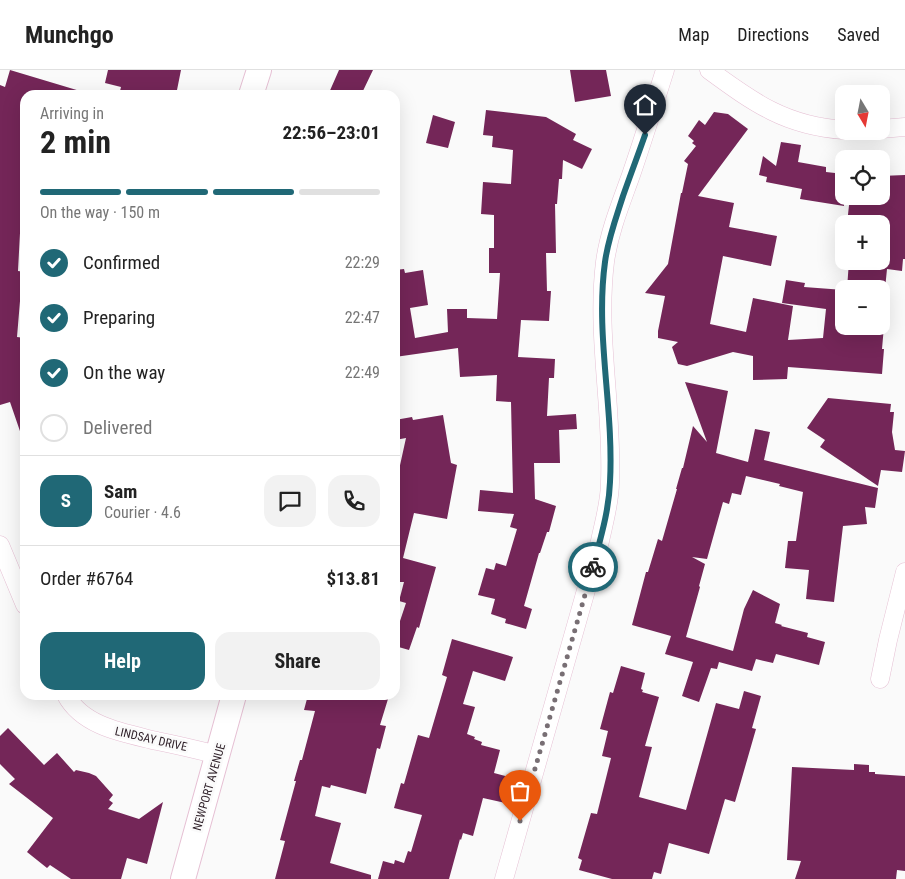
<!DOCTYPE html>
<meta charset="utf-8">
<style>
body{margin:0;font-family:"Roboto Condensed",sans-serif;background:#f2f2f2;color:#222;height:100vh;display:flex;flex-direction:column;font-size:19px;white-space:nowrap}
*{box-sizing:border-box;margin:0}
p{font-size:16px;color:#767676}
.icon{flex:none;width:28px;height:28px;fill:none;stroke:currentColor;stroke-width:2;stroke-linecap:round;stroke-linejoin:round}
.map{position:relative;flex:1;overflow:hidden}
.drawer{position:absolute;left:20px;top:20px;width:380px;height:610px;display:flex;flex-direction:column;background:#fff;border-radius:15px;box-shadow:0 5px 20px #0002}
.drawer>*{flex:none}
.needle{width:32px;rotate:170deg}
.fabs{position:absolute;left:835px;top:15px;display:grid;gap:10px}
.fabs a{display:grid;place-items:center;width:55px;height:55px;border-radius:10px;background:#fff;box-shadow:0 5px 20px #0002;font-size:25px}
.pin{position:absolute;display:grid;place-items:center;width:42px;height:42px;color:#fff;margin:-51px -21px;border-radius:50% 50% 50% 0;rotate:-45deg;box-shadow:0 0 5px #0007}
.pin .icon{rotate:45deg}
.courier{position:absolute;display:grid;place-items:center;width:50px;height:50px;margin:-25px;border:4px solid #206876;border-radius:50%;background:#fff;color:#222;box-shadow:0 1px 6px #0007}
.overview em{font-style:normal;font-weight:700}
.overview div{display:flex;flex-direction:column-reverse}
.overview{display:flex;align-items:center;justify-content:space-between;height:85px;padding:0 20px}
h1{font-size:32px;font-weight:700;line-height:38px}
.bar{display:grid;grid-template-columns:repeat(4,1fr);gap:8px 5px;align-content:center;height:60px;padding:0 20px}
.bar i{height:6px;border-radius:4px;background:#e0e0e0}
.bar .active{background:#206876}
.bar p{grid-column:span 4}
.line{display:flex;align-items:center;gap:12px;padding:0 20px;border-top:1px solid #e0e0e0}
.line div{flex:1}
.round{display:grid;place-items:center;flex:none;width:52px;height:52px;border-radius:15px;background:#f2f2f2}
ol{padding:0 20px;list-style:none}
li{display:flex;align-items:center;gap:15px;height:55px}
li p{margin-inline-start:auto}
li .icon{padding:5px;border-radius:50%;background:#206876;color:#fff;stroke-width:4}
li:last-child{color:#767676}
li i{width:28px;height:28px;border:2px solid #e0e0e0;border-radius:50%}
.button{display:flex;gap:10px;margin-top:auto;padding:10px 20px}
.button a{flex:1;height:58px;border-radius:15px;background:#206876;color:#fff;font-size:20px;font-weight:700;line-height:58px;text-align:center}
.button a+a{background:#f2f2f2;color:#222}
header{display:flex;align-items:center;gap:30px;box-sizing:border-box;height:70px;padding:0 25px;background:#fff;border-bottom:1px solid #e0e0e0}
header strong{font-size:24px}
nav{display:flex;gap:28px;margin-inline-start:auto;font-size:18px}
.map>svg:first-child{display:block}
</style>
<header>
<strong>Munchgo</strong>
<nav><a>Map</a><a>Directions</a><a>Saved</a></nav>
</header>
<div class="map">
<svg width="905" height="809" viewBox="0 0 905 809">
<rect width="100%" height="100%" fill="#fafafa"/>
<path fill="#742658" d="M10 0 80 21 79 25H25V164L20 163 18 201 25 202V220L21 219 17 267 25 268V367H22L10 332 0 335V15L5 17Z
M108 0H181L176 25H119L121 17 105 13Z
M339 0H373L361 25H328Z
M570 0H606L611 26 575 32Z
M486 40 546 47 576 64 573 70 592 79 582 99 563 90 562 109H559L557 134H555L556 183H546L547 221H551L549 251 521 250 518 287 555 289 554 308H549L547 346 576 344 577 359 559 360 560 393H534L535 429 556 436 549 462H547L540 483H539L524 536 532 539 526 559 505 553 506 549 491 544 495 529 478 525 486 498 494 500 496 493 506 496 517 459 510 457 514 444 478 441 480 420 513 423 511 332 496 331 497 305 460 307 458 278 395 287V200L404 199 405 203 423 200 428 235 410 238 415 268 448 262 447 239H467V248L497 249 500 203H489V178H494V145L481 144 483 112 511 114 513 80 492 77 493 66 483 65Z
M714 42 728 44 748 59 698 126 734 133 729 157 777 166 771 196 723 186 710 254 746 262 753 228 793 236 788 270 823 268 826 239 782 233 786 210 805 213 804 217 844 220V256H884L882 279H884L882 304 788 297 787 309 753 310V286L733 282 687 296 678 294 672 277 678 272 658 268V261L665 226 645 223 668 194 681 123H682L688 94 684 91 696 76 692 73 694 71 688 66 699 50 705 55Z
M433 45 455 52 448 78 426 73Z
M781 72 801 75 798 92 826 97V102L844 104V136L800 129 802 119 766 112 767 107 759 105 763 86 776 96Z
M905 105V189H903L902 201 887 199 885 219H847L849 191H881V154H847L850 126H881V106Z
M685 312 728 321 716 383 748 392 755 359 770 362 764 390 878 418 875 438 865 437 867 454 843 456 834 532 806 529 809 500 785 498 788 471H796L803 422 779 416 780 414 746 406 741 425 732 423 729 434 723 432 707 489 692 487 705 494 699 516 700 517 686 567 733 581 744 539 753 520 780 534 775 553 782 555 781 556 808 563 807 567 825 572 819 595 776 584 773 593 756 589 752 601 719 592 717 599 711 598 699 632 682 626 693 592 665 584 671 566 632 555 646 502H648L658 469 662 471 677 419H676L682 398H683L693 356 707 372Z
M828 328 891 334 890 342H894L892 362 895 380 905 381 902 402 881 400 878 416 820 377 825 370 807 358Z
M443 345 451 393 457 395 447 449 414 443 403 488 436 497 419 558 417 557 409 580 395 576V566L406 533 399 531 404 512H395V418L406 368 395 370V350L412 347 413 350Z
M452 569 513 587 505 611 473 601 463 634 475 637 467 664 475 667 474 669 482 672 481 675 500 680 494 703 521 710 514 735 483 728 473 766 463 763 461 770 460 769 449 809H378L383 791 394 794 395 790 404 793 408 781 411 782 422 745 394 738 401 713 404 714 418 665 429 668 447 607 442 605Z
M621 596 645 603 641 619 643 620 642 622 659 627 645 676 652 677 639 727 686 740 716 633 739 639 744 621 761 626 752 658 756 659 735 732 725 729 709 784 669 773 661 804 654 802 652 809H612L579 800 582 790 578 788 591 743 597 744 611 688 602 686 608 661 600 659 610 622 613 623Z
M308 625H372L388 629 380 655 386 656 380 679 377 678 366 724 331 715 330 718 322 716 315 746 341 753 330 793 371 805V809H275L285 771 280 770 296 711H294L300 690H302L315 641 304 640Z
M8 658 44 695 57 683 74 702 76 700 89 703 96 706 113 725 109 730 113 733 108 739 139 749 163 732 147 794 127 788 121 809H71L50 795 47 798 27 782 53 748 9 714 15 709 0 694V666Z
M854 694 869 695V702H875V704L905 706V801L897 800 896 809H795L801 791 787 790 792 697 854 700Z"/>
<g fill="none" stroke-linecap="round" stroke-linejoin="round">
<g stroke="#e6c0d4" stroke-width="19">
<path id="street" d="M709 0C754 33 786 56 844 60
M881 59 905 57
M0 475 25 535
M880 609 888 570 905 502
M66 625C83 657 125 663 157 671 177 675 198 680 218 685
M504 809 600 471C604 452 610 432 610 412 613 338 596 265 605 192 609 162 621 133 631 105 643 70 654 35 665 0"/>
</g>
<g stroke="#e6c0d4" stroke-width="26">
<path id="secondary" d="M251 25 259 0
M183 809 234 625"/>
</g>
<use href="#street" stroke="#fff" stroke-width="18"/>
<use href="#secondary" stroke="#fff" stroke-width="24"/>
</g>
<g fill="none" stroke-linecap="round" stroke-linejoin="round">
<path stroke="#786f74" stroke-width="5" stroke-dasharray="0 9" d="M520 751 593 497"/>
<path stroke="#206876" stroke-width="6" d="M593 497C600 470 609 441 610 412 614 338 595 265 605 192 608 169 616 148 623 126 630 106 638 85 645 65"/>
</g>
<g text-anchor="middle" stroke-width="5" stroke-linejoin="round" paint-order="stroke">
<g font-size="12" fill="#32242c" stroke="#fafafa">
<text transform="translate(151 669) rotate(13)" y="4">LINDSAY DRIVE</text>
<text transform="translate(209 717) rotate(-74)" y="4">NEWPORT AVENUE</text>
</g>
</g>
</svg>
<div class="fabs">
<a><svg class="needle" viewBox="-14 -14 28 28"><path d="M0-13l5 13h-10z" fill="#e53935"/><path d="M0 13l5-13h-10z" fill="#767676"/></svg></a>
<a><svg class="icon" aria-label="locate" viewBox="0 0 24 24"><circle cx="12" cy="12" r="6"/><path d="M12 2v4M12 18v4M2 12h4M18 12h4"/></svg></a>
<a>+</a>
<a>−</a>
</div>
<div class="pin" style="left:520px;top:751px;background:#ea580c"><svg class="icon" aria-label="bag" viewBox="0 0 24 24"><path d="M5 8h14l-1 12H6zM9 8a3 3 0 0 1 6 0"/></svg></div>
<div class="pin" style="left:645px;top:65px;background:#1f2937"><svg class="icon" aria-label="home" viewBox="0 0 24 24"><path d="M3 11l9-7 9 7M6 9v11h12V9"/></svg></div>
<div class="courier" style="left:593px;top:497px"><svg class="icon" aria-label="bike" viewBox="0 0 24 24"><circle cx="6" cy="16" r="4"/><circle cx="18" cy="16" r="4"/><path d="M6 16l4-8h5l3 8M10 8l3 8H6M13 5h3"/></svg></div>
<section class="drawer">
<div class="overview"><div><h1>2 min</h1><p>Arriving in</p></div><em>22:56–23:01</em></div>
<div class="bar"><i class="active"></i><i class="active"></i><i class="active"></i><i></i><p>On the way · 150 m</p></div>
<ol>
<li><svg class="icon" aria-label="check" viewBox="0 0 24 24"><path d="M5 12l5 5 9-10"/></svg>Confirmed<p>22:29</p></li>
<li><svg class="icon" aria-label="check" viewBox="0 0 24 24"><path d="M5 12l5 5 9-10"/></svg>Preparing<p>22:47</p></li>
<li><svg class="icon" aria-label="check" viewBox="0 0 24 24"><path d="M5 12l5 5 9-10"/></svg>On the way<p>22:49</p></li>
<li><i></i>Delivered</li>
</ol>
<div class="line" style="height:90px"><b class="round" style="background:#206876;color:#fff">S</b><div><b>Sam</b><p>Courier · 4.6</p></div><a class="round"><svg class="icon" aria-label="chat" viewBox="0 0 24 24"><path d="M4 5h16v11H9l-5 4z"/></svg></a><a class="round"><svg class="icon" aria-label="phone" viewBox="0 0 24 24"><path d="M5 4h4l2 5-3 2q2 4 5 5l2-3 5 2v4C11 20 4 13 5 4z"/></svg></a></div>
<div class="line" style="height:65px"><div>Order #6764</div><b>$13.81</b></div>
<div class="button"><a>Help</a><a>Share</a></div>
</section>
</div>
